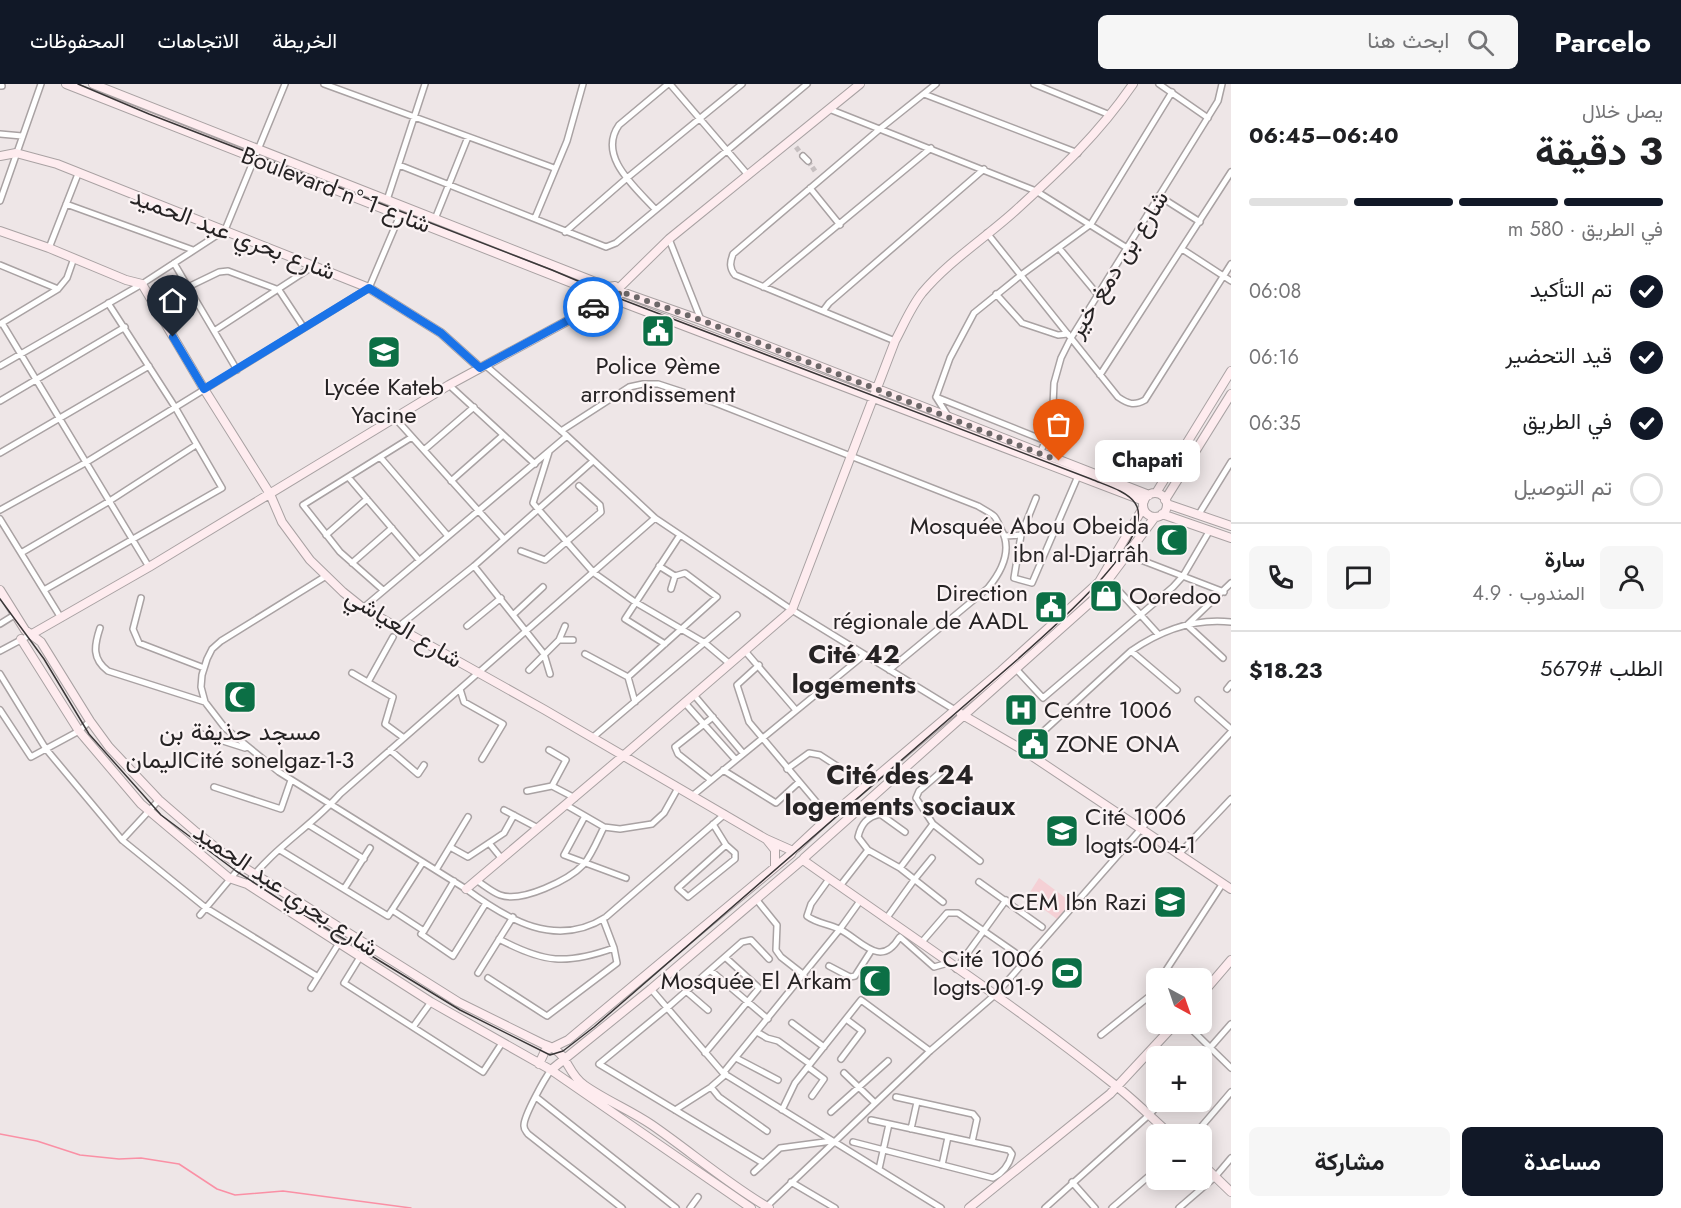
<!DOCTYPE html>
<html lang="ar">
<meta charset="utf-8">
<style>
body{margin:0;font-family:Jost,Vazirmatn,sans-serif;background:#f6f6f6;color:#202124;direction:rtl;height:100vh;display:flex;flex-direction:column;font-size:22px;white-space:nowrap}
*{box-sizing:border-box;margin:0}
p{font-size:20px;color:#757577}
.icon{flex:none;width:33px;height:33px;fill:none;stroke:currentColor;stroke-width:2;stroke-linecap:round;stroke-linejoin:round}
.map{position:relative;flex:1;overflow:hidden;direction:ltr}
.side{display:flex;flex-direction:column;background:#fff;width:450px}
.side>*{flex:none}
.needle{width:39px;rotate:140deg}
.controls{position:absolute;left:1146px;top:884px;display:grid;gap:12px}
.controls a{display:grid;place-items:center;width:66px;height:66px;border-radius:9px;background:#fff;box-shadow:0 3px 15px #0003;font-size:30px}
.pin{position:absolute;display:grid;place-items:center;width:51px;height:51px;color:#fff;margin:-62px -26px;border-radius:50% 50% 50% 0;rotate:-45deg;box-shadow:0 0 6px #0007}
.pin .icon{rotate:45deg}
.courier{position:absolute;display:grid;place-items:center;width:60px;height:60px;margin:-30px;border:4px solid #1a73e8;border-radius:50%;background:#fff;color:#222;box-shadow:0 2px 8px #0007}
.bubble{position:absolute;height:42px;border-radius:9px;background:#fff;box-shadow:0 3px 15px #0003;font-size:20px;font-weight:700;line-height:42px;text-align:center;direction:rtl}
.head em{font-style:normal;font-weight:700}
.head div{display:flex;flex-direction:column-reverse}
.head{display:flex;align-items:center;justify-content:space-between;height:102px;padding:0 18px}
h1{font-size:39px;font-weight:700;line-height:45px}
.bar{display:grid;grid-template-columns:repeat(4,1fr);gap:9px 6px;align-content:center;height:72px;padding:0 18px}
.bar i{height:8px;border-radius:4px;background:#e0e0e0}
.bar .on{background:#111827}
.bar p{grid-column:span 4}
.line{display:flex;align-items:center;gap:15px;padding:0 18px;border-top:2px solid #e0e0e0}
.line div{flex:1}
.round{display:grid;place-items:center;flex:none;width:63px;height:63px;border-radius:9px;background:#f6f6f6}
ol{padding:0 18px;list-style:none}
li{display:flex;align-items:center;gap:18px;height:66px}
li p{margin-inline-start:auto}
li .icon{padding:6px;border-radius:50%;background:#111827;color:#fff;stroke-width:4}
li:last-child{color:#757577}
li i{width:33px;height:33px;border:3px solid #e0e0e0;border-radius:50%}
.primary-button{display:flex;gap:12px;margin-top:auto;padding:12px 18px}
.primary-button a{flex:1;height:69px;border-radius:9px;background:#111827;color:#fff;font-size:24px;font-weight:700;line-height:69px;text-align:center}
.primary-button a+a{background:#f6f6f6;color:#202124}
header{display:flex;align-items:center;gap:36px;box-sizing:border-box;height:84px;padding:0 30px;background:#111827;color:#fff}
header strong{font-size:28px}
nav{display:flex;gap:33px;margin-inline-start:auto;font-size:21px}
.search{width:420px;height:54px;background:#f6f6f6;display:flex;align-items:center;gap:15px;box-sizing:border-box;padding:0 21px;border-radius:9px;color:#757577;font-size:22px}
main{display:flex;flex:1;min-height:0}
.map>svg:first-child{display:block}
</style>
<header>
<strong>Parcelo</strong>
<div class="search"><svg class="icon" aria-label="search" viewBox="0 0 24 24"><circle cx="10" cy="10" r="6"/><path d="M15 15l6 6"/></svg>ابحث هنا</div>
<nav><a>الخريطة</a><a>الاتجاهات</a><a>المحفوظات</a></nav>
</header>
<main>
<section class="side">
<div class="head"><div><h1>3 دقيقة</h1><p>يصل خلال</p></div><em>06:40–06:45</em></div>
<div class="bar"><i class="on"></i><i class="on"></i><i class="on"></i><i></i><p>في الطريق · 580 m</p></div>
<ol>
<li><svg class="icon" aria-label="check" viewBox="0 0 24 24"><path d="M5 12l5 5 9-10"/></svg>تم التأكيد<p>06:08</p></li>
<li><svg class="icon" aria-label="check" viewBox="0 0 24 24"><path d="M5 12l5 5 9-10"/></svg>قيد التحضير<p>06:16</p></li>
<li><svg class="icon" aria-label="check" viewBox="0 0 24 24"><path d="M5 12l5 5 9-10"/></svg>في الطريق<p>06:35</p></li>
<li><i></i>تم التوصيل</li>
</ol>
<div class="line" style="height:108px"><a class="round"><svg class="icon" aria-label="person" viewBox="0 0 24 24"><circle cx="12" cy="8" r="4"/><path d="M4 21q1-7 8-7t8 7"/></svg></a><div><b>سارة</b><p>المندوب · 4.9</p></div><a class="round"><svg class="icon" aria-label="chat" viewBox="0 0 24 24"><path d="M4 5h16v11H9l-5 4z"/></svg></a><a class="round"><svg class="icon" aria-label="phone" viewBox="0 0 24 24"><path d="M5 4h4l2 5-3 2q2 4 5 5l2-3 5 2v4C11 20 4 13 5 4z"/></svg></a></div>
<div class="line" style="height:78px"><div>الطلب #5679</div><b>$18.23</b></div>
<div class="primary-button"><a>مساعدة</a><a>مشاركة</a></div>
</section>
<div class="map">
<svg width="1231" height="1124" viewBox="0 0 1231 1124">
<rect width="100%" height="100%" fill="#eee6e7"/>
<path fill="#f5d0d5" d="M1039 794 1071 818 1057 835 1027 813Z"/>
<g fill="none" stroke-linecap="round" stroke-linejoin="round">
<path stroke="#fa90a5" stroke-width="1.5" d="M0 1050 37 1057 80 1071 119 1075 141 1074 179 1080 217 1105 235 1111 283 1107 411 1124"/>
<path stroke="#c6bfc0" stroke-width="5" stroke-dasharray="5 2.5" stroke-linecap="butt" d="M796 63 803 72
M808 77 815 87"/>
<g stroke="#a9a2a3" stroke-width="8">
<path id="street" d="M324 0 554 84
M670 0 748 91
M1034 0 1110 31
M1159 0 1208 34
M0 2H2
M924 10 1078 69
M829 25 1036 107 1127 164
M0 50 22 52
M803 72 808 77
M399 81 606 163 616 159 807 0
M810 104 840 141
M1159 112 1200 138
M387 116 425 0
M0 117 41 0
M66 120 193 166
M655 125C635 103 597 72 619 41L668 0
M535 134 567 57 583 0
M435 135 468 53
M565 148 627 94 742 0
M987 149 1118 313C1128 320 1134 322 1145 316L1231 180
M669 155 701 236
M49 164 78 90
M1059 164 1098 211
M1182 165 1231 197
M174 179 188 203
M0 181 58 205
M763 203 931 64
M996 210 1022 239 1058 251 1068 250
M823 227 829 219 984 85
M2 239 149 483
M0 240 58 205 67 194 74 174
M214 247 315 181
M895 257 735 191C729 184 730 178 733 170L881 44 936 0
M485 281 567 352 655 434 792 526 955 626
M0 282 142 200 225 146 285 0
M237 286 188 203 219 188 228 187 279 206 304 244
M1100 291 1231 88
M449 301 535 380
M936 313 950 274 974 229 1021 191 1091 140 1172 8
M0 317 125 243
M948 332 936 313 1046 357
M395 334 503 454
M561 347 629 303 643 300H658L713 318 978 422C983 425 989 428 994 432 997 435 999 441 1001 445 1013 466 1002 487 988 504L889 586
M424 366 474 323
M549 368 533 419 538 425 594 489 635 518 705 559 730 580
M0 369 149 282
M1040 369 1052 343 1054 299 1061 274 1071 254 1218 17 1222 0
M380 373 448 452
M349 394 419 476
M451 397 502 352
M1036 414 1021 451 1014 494 1032 499 1078 392
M0 426 85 379 369 204 400 131
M1199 430 1231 378
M0 435 61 534
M326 451 367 415
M1005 452 1021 451
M521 467 545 476 601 428 600 421 579 402
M21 469 108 418 196 361
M1128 471 1224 508
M352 479 392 444
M474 482 544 570 550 590
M659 482 675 492
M326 492 221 557 212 565 207 575 202 591 201 603 205 618 225 644 279 688 466 805C508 836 556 865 606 833L725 730
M1109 496 1158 550
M44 506 222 404 175 323 108 219
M383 506 340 468 303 421 412 353
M141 514 133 545 139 559 204 584
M363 524 567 352
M514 530 543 503
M0 540 16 530
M467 542 501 514
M398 543 474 482 593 377
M100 544C94 562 92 575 108 587L205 618
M559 556H573
M665 560 625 535 680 451
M0 567 32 550
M745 567 795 625
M1131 567 1177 606
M585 570 628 593
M1223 574 1187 541 1231 499
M759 581 737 601 749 638 829 733
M1016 585 1043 614 1173 503 1183 492 1210 446
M529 586 559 556 565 542
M352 589 393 613 385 640 404 654
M0 590 46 665 122 756 206 824 318 893
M368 598 393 553
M460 605 464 618 503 640 482 675
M1227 605 1231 600
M694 611 743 669
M1198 616 1231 645
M635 618 628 593 717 513 685 489 675 492 671 505
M685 619 735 675
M0 626 31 673 79 647 90 637
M195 648 245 664
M592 654 737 531
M390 666 418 690 424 681
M549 666 566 676 552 702 575 714
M1023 666 1131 567C1160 547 1195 534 1231 538
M787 685 809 669 820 671 837 682
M723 686 776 719 799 698
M711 696 678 670 675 663 713 633
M214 703 281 725 291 696
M527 707 552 702
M692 712 864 571
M566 721 604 743 620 745 652 740 664 729 678 704
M504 726 538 744
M585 732 564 771 626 794
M713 740 726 761 678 804 688 813 735 775V769L726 761
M933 740 916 714 919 707 942 687
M309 741 364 775
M122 756 159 716
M489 759 502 775
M450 763 468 773 504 749 514 731
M280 766 388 832 392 826 424 847 421 850 453 872 486 819
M868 766 858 753C861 740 867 733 880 730L905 748
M1178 771 1231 715
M900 784 943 818
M436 786 468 733
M829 795 811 820 807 832C816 839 828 840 839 845 859 854 880 886 899 854
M476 796C484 801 492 808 500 811 522 819 569 796 584 780 592 770 598 755 604 743
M979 798 1042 843
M247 800C272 765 312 742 340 710L655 434
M840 802 868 766 900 784 933 740 980 777
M344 805 370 764
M756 815 777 841 776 866 781 873 804 891
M392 826 423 778
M200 831 241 782
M886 835 914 796 932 774
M424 847 454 797
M900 853 934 883 948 879
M499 855C544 879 566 881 614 864
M921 859 947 829H958L1027 877
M360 873 344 899 483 988 502 959
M829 882 850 893 855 892 871 867
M956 885 1006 816
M710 886 768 935
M478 889 513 833
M488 894 547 932 617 879 614 864 603 835
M1161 894 1223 799
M311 904 339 859
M651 905 723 989 941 1124
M686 907 708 926
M792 939 824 963
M1185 939 1231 984
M413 943 431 918
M757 948 767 954 778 957 810 980
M1101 951 1151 911 1156 902
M705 969 759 904 725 873
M1202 973 1231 940
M736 974 778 996
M841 975 862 947 846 935
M808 983 824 995 812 1012
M551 986C545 994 523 1033 524 1042 524 1046 526 1047 528 1050L622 1124
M723 989 840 845 860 817
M844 989 874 1018
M711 1003 719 1013 767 1047
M536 1013 676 1124
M896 1013 973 1030 977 1035 972 1058
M675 1026 711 1003 726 990
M782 1026 795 999 861 916 930 967
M831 1028 888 977
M911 1045 917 1018
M1195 1050 1231 1008
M853 1058 993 1094C1003 1089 1009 1081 1012 1070L1009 1066 871 1036
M763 1079 599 980 667 924 742 858 751 856 769 875
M942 1081 948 1053
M879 1085 889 1040
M754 1088 780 1064 832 1057
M791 1098 835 1124
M1072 1098 1095 1124
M690 1124 698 1113
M765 1124 930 967 996 910 1140 746 1231 648
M1045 1124 1149 1031 1162 1017
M1112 1124 1156 1086
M1179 1124 1215 1093 1231 1074"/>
</g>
<g stroke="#a9a2a3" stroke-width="10">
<path id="secondary" d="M66 0 605 212 608 215
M93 0 608 203 615 202 620 209 616 216
M0 72 16 69 57 80 369 204 441 249 480 284
M0 147 49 164 126 196 142 200 204 305 270 410 282 438 310 476 343 508 363 524 545 626 766 755 793 767
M618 205 669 155 860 0
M619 207 701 236 1149 411
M1156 409 1231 287
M1143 421a12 12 0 1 1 24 0a12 12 0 1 1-24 0Z
M1165 416 1231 310
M1167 420 1231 442
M1162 430 1231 454
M0 506 25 546 41 558 90 637 109 663 159 716 196 748 229 774 458 918 543 960C570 968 564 986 584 1001 605 1016 630 1026 652 1041 691 1068 728 1100 769 1124
M32 550 149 483 449 301 608 215 616 216C792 282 967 351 1144 417
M21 555 79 647 141 720 229 794 247 800 431 918 551 986 751 1124
M961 630 1023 666 1231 805
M767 756 775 766V783
M796 764 829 733 1001 587 1099 498 1143 424
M804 774 1093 516 1155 433
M803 776C907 850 1015 921 1115 1001 1134 1016 1152 1034 1170 1050
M466 805 623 672 792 526 895 257C904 240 911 223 922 209 949 177 984 155 1015 127 1060 86 1098 51 1133 0
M1202 910 1231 876
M539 980 545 967 568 956 791 770
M551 986 651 905 801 777
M1202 1080 1231 1108
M969 1124 1110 1010 1176 939"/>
</g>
<use href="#street" stroke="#fff" stroke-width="5"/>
<use href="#secondary" stroke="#feecef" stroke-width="8"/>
<path stroke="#3a3738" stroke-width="1.5" d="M0 515 44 575 89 650 161 731 236 787 290 822 460 926 550 971 563 967 594 943 1018 575C1043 552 1160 455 1135 419 1127 407 1105 401 1091 395L618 214 552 186 149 30 78 0"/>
</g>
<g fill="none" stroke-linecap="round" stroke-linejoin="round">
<path stroke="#6c6768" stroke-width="6" stroke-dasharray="0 10.8" d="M593 223 608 215 616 216 619 212V207L701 236 1059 377"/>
<path stroke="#1a73e8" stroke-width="8" d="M173 253 204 305 369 204 441 249 480 284 593 223"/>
</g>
<defs>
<g id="civic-square" transform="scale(1.725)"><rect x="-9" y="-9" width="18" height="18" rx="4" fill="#0c6f45" stroke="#fbf3f4"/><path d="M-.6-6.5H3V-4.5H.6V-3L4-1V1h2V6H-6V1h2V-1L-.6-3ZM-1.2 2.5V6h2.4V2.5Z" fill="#fff"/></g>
<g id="school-square" transform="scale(1.725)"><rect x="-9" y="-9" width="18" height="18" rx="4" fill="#0c6f45" stroke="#fbf3f4"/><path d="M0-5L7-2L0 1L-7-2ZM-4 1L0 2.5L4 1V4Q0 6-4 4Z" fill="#fff"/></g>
<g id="mosque-square" transform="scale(1.725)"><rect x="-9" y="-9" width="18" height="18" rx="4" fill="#0c6f45" stroke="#fbf3f4"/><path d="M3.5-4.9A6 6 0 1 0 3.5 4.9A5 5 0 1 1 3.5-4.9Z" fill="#fff"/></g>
<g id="shop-square" transform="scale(1.725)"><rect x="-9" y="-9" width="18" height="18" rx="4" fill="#0c6f45" stroke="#fbf3f4"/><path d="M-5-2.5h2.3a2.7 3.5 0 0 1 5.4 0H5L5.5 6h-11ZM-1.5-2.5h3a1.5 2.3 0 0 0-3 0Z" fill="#fff"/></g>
<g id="hospital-square" transform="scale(1.725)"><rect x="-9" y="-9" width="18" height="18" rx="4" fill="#0c6f45" stroke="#fbf3f4"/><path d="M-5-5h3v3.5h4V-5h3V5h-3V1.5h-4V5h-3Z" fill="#fff"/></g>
<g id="university-square" transform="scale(1.725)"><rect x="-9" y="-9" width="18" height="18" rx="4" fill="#0c6f45" stroke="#fbf3f4"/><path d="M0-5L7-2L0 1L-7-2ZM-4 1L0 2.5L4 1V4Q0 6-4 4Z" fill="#fff"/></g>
<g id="stadium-square" transform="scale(1.725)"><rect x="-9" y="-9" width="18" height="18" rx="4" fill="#0c6f45" stroke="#fbf3f4"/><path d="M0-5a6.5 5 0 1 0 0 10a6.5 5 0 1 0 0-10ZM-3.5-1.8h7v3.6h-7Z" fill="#fff"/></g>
</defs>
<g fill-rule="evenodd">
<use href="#civic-square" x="658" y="247"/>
<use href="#school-square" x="384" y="268"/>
<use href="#mosque-square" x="1172" y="456"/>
<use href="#shop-square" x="1106" y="512"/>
<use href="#civic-square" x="1051" y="523"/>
<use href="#mosque-square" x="240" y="613"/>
<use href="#hospital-square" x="1021" y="626"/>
<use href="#civic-square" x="1033" y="660"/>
<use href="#university-square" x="1062" y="747"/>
<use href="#school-square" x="1170" y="818"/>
<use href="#stadium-square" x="1067" y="889"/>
<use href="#mosque-square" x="875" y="897"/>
</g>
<g text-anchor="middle" stroke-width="4.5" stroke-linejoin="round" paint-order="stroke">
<g font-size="24" fill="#262324" stroke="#fbf3f4">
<text transform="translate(336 106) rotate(21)" y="8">Boulevard n° شارع 1</text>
<text transform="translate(233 150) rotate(21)" y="8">شارع بحري عبد الحميد</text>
<text transform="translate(1118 180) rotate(-58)" y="8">شارع بن دمغ خير</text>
<text transform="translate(404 544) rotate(31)" y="8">شارع العياشي</text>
<text transform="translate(286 806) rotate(34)" y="8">شارع بحري عبد الحميد</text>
</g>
<g font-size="24" fill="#262324" stroke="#fbf3f4" text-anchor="end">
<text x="658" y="290" text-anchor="middle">Police 9ème<tspan x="658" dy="28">arrondissement</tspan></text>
<text x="384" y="311" text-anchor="middle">Lycée Kateb<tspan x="384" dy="28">Yacine</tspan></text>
<text x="1149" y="450">Mosquée Abou Obeida<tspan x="1149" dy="28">ibn al-Djarrâh</tspan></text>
<text x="1028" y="517">Direction<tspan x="1028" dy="28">régionale de AADL</tspan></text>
<text x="1129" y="520" text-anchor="start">Ooredoo</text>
<text x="1044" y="634" text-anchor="start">Centre 1006</text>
<text x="240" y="656" text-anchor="middle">مسجد حذيفة بن<tspan x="240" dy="28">اليمانCité sonelgaz-1-3</tspan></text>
<text x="1056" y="668" text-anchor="start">ZONE ONA</text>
<text x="1085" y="741" text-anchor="start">Cité 1006<tspan x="1085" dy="28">logts-004-1</tspan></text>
<text x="1147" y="826">CEM Ibn Razi</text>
<text x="1044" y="883">Cité 1006<tspan x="1044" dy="28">logts-001-9</tspan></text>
<text x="852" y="905">Mosquée El Arkam</text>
</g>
<g font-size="26" font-weight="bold" fill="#262324" stroke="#fbf3f4">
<text x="854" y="579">Cité 42<tspan x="854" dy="30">logements</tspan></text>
</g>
<g font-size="27" font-weight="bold" fill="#262324" stroke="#fbf3f4">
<text x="900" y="700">Cité des 24<tspan x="900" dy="31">logements sociaux</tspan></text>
</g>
</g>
</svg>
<div class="controls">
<a><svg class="needle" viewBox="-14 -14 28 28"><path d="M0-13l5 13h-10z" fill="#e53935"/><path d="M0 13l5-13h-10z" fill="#757577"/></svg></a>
<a>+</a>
<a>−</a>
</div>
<div class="pin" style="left:1059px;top:377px;background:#ea580c"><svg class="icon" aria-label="bag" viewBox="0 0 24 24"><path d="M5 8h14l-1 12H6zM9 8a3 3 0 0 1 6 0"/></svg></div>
<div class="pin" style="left:173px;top:253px;background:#1f2937"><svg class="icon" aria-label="home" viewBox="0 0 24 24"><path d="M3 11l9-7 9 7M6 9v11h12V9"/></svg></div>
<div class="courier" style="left:593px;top:223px"><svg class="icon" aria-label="car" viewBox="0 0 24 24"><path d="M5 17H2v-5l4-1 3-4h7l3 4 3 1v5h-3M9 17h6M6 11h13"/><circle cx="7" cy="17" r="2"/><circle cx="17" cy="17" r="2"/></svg></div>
<div class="bubble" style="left:1095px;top:356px;width:105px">Chapati</div>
</div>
</main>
